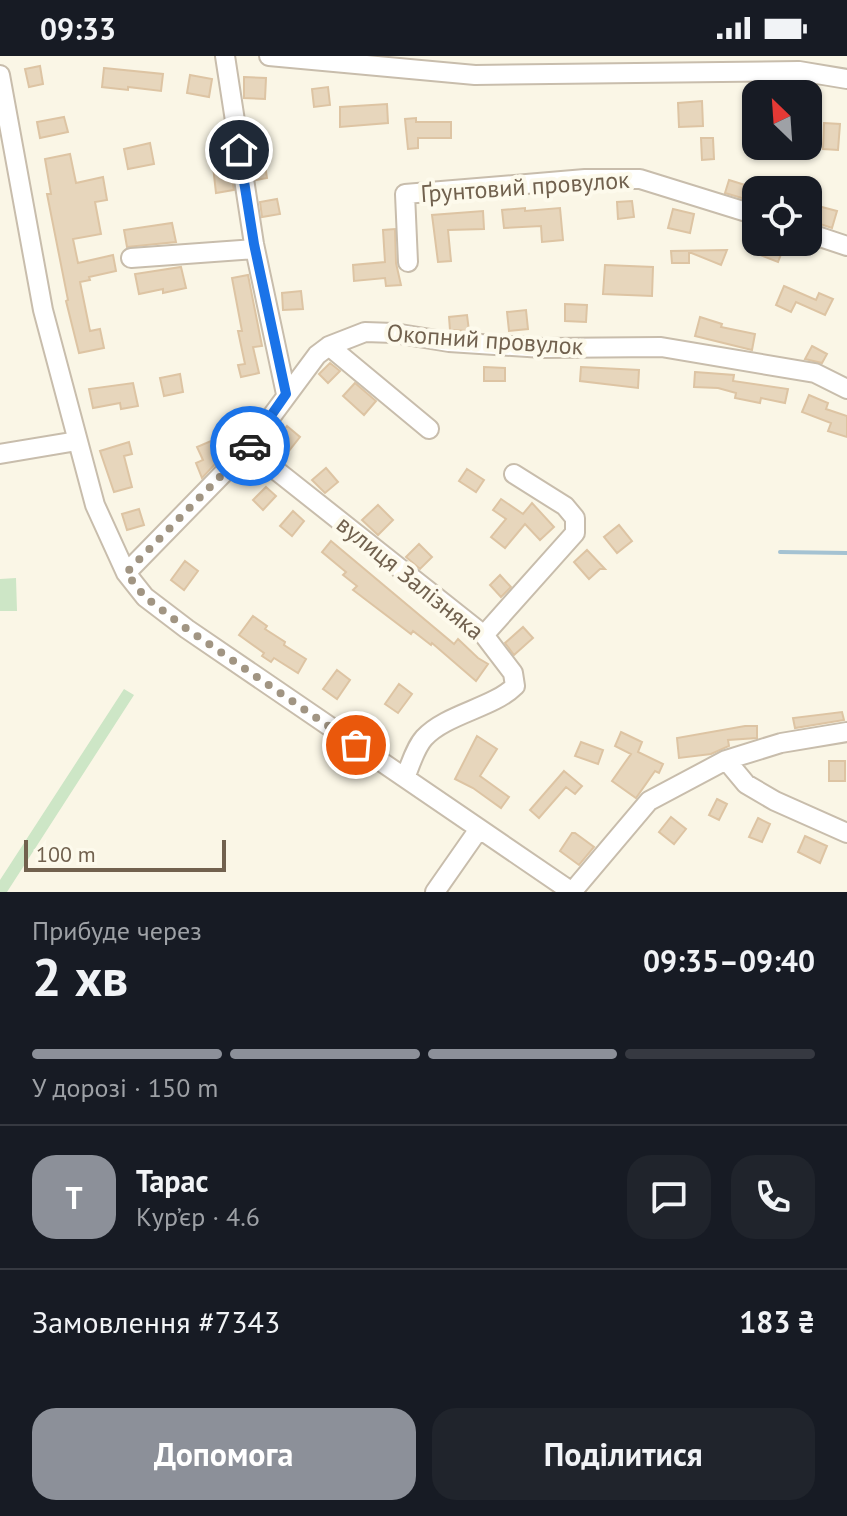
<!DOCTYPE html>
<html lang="uk">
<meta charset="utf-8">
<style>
body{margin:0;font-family:"PT Sans",sans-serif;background:#20242c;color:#f1f3f6;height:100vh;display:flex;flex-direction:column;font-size:30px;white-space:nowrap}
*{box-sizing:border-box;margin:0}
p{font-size:26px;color:#9ea1a6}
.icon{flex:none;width:44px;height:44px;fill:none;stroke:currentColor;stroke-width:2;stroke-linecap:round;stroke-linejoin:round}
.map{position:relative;height:836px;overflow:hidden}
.sheet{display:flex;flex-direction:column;background:#171b24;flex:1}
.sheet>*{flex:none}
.needle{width:52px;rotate:335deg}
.buttons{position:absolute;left:742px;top:24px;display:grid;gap:16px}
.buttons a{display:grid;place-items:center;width:80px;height:80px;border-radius:16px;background:#171b24;box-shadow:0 2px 6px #0004;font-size:40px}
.scale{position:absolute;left:24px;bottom:20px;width:202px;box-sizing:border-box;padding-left:8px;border:4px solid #71614e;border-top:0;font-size:22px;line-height:28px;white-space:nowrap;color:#71614e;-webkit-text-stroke:6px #fdfaec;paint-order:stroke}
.pin{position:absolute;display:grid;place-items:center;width:68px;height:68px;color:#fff;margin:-34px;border:4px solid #fff;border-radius:50%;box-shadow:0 2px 8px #0007}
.courier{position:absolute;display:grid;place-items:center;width:80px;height:80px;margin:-40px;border:6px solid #1a73e8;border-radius:50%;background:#fff;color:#222;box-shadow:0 2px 10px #0007}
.head em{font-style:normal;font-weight:800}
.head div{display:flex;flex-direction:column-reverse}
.head{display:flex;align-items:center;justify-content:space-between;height:136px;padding:0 32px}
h1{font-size:52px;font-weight:800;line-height:60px}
.bar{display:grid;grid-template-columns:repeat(4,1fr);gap:12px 8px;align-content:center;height:96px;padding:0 32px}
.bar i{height:10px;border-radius:6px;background:#363941}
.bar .current{background:#8c9099}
.bar p{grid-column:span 4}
.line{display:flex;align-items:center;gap:20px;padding:0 32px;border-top:2px solid #363941}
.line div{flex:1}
.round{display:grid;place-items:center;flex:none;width:84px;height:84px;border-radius:24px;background:#20242c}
.primary-button{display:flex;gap:16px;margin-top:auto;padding:16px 32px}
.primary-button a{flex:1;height:92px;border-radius:24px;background:#8c9099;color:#fff;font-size:32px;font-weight:800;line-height:92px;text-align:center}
.primary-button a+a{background:#20242c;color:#f1f3f6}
.status{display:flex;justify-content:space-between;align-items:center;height:56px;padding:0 40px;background:#171b24;direction:ltr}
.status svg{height:22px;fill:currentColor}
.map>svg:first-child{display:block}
</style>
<div class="status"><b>09:33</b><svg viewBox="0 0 49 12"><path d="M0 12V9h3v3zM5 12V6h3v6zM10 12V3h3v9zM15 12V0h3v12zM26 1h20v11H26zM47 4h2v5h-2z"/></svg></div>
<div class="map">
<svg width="847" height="836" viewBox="0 0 847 836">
<rect width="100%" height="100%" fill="#faf6e6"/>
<path fill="#cde6c6" d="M16 522 17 555H0V523Z
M124 633 134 639 7 836H0V824Z"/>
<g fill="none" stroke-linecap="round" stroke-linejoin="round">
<path stroke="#a4c2d2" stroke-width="4" d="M780 496 847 497"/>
</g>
<path fill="#e7d6bc" stroke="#ddc4a3" stroke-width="2" d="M40 10 43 28 29 31 25 13Z
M104 12 163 18 161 35 128 31V34L102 31Z
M190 19 212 23 209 41 187 37Z
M244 21 266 22 265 43 244 42Z
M328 31 330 49 314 51 312 33Z
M702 45 703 70 679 71 678 47Z
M387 48 388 67 340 71V51Z
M64 61 68 76 40 82 37 66Z
M416 62V66H451V82H418V92L408 93 405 63Z
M824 67 840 68 838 94 823 93Z
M224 81 228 117 231 116 234 134 216 137 210 83Z
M701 82H713L714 103 702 104Z
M150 87 154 108 128 113 124 93Z
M70 98 76 127 103 121 107 144 95 146 101 178 73 183 78 207 113 199 116 215 89 221 90 224 80 226 90 275 100 273 104 292 79 297 66 245 68 244 47 138H51L45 103Z
M264 103 267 122 256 124 253 105Z
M729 124 758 133 756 134 755 146 725 137Z
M277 143 280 158 262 161 260 146Z
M632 145 634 161 618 163 617 146Z
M818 150 837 155 832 172 814 166Z
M525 152V155L560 152 563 184 542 186 541 170 504 172 502 154Z
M673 153 694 158 690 177 668 172Z
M483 155 484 173 448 174 451 205 438 206 432 159Z
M172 167 176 186 127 191 124 174Z
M395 173 396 207 401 229 386 230 385 222 354 225 353 209 385 206 383 174Z
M760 186 785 188 778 206 755 197Z
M727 194 721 209 689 196V207H672L671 195Z
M605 209 653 211 652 240 603 238Z
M181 211 186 232 163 237V233L139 238 135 218Z
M248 219 262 290 253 291 259 317 241 321 238 309 245 308 238 275H242L232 222Z
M784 230 816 244 819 237 833 243 825 259 796 246 791 256 776 249Z
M301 235 303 253 283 254 282 237Z
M565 248 587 249 586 266 565 265Z
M526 254 528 273 509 275 507 256Z
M467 259 469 275 450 274 449 261Z
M700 261 722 268 721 271 755 278 752 294 695 280Z
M812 290 827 298 822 307 805 303Z
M330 307 340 315 328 327 319 318Z
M484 311 505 312V325H484Z
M581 311 639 314 638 332 580 325Z
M695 316 734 319 733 325 788 333 785 347 761 342 760 347 735 342 736 337 718 332 694 331Z
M180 318 183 336 164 340 160 322Z
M133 327 138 350 121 353 120 347 93 352 89 333Z
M355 327 376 345 364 359 343 340Z
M809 339 828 347 826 353 847 360V381L828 375 831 367 802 356Z
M287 370 300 381 288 396 275 385Z
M239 373 242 379 239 384 230 393 213 400 216 407 202 422 196 407 203 404 197 391Z
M129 386 132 398 124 400 132 431 114 436 100 395Z
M326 412 338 426 325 437 312 424Z
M467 413 484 424 476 436 459 425Z
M266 431 276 440 263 454 253 444Z
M501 443 523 458 532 447 554 471 540 484 525 468 505 492 491 481 506 463 493 454Z
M378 449 393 464 378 479 362 464Z
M139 453 144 469 127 474 122 458Z
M293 455 304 465 292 480 280 470Z
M619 469 632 485 617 497 604 481Z
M331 485 454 588 458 583 478 602 488 608 476 625 432 587 431 589 413 575 411 578 353 534 357 530 343 519 346 516 322 496Z
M419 488 432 501 420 513 406 501Z
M587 494 605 513H600L589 523 574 506Z
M185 505 198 515 184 534 171 524Z
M500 519 511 531 501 541 490 529Z
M253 560 267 570 265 573 285 586 284 589 306 603 298 617 274 602 271 606 262 600 264 597 239 579Z
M523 571 533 582 514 599 505 587Z
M337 614 350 624 337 643 323 633Z
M399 628 412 638 398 657 385 648Z
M842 656 844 664 795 672 793 662Z
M745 670H757V682L728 684 729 690 711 698 679 702 677 682Z
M621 676 642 686 638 696 663 708 659 717 655 715 636 742 612 725 631 698 615 690Z
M477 680 497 693 480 720 509 741 501 752 473 732 455 723Z
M581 686 603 694 598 708 575 700Z
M829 705H845V725H829Z
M564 715 582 730 575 738 566 731 539 762 530 754Z
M717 743 727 748 719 764 709 759Z
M671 761 686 773 674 788 659 776Z
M758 762 770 768 762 786 749 781Z
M572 777H575L594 791 579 809 560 795Z
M805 780 827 790 820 807 798 796Z"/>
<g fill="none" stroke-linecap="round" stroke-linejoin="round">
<g stroke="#c8bdac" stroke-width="22">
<path id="minor" d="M225 0 254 188 286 338
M269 0 475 19 799 15 847 23
M0 19 43 254 95 449 126 517 145 541 187 573 572 836 649 745 726 704 781 687 847 676
M808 177 847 190
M131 202 255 193
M408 206 405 138 585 123H640L756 159
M329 290 429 373
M248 392 484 579 513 617 515 630C493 652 446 658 424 682 415 692 410 710 405 722
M0 398 77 385
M126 517 248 392 317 299 329 290 365 276 394 277 449 286 543 292 661 291 815 317 847 333
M484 579 575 477V462L565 450 514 418
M726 704 746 728 775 745 847 777
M435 836 479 773"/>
</g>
<use href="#minor" stroke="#fff" stroke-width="18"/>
</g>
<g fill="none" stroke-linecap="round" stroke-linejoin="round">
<path stroke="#a19583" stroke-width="8" stroke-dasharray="0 14.4" d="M250 390 126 517 145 541 187 573 356 689"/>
<path stroke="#1a73e8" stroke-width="10" d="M239 94 254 188 286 338 250 390"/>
</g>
<g text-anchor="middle" stroke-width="8" stroke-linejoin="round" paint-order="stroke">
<g font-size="24" fill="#71614e" stroke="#fdfaec">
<text transform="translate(525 131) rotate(-4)" y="8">Ґрунтовий провулок</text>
<text transform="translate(485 284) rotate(4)" y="8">Окопний провулок</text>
<text transform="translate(410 522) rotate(39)" y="8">вулиця Залізняка</text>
</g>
</g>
</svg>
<div class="buttons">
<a><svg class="needle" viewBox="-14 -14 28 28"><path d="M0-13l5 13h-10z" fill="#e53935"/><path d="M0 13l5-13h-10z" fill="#9ea1a6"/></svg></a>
<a><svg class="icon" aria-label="locate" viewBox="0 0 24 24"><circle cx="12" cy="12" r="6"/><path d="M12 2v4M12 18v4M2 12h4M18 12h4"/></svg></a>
</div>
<div class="scale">100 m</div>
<div class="pin" style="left:356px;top:689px;background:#ea580c"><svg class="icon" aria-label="bag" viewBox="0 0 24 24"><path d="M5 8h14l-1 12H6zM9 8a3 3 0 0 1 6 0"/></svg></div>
<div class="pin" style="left:239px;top:94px;background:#1f2937"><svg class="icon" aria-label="home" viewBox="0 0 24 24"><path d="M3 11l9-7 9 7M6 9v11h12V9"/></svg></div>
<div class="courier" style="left:250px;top:390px"><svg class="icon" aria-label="car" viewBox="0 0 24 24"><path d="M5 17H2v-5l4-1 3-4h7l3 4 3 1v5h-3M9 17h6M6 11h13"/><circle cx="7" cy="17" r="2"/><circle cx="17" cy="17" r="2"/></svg></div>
</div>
<section class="sheet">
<div class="head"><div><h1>2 хв</h1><p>Прибуде через</p></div><em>09:35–09:40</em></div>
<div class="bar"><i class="current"></i><i class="current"></i><i class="current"></i><i></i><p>У дорозі · 150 m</p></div>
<div class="line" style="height:144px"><b class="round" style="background:#8c9099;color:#fff">Т</b><div><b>Тарас</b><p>Кур’єр · 4.6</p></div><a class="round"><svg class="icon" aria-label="chat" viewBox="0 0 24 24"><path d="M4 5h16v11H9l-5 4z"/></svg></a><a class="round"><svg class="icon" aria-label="phone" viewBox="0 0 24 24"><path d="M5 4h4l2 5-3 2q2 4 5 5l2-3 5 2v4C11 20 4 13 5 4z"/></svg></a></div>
<div class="line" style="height:104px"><div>Замовлення #7343</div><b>183 ₴</b></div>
<div class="primary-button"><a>Допомога</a><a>Поділитися</a></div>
</section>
